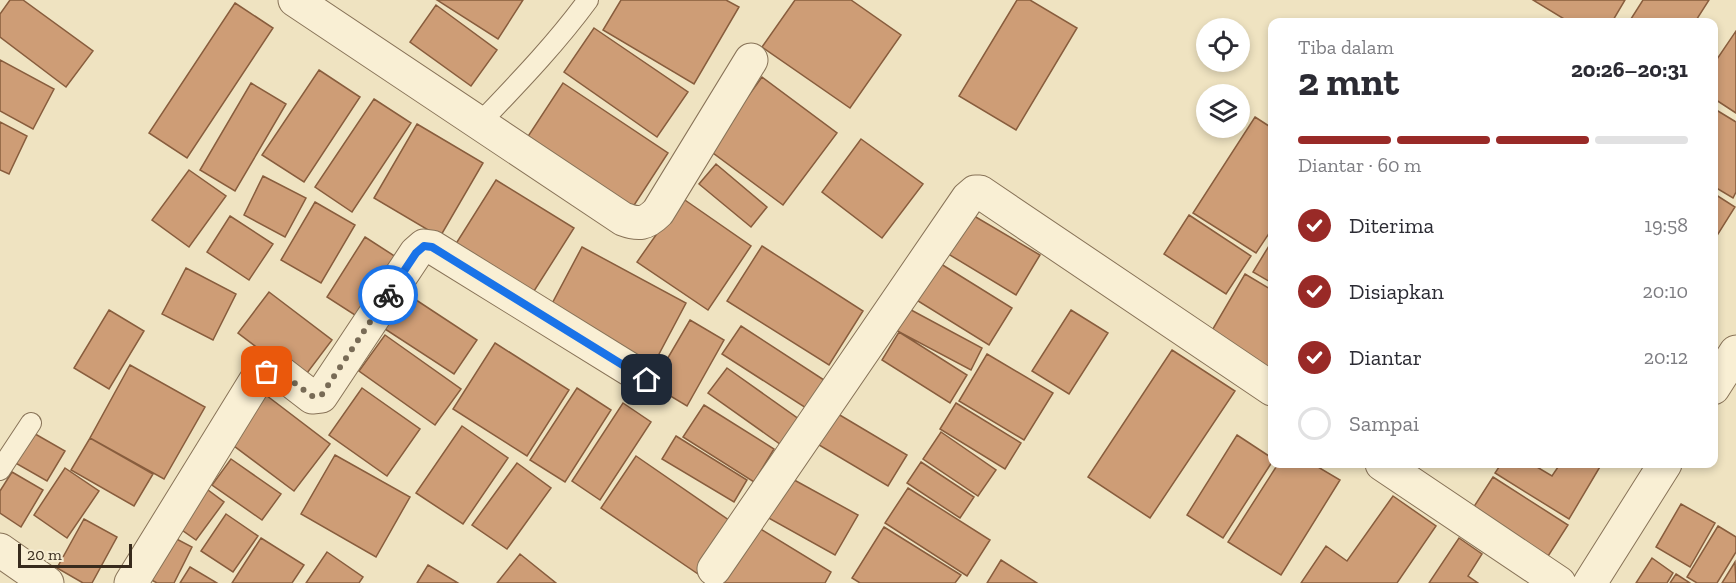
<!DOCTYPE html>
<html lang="id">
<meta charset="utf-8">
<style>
body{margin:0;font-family:"Zilla Slab",serif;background:#f2f2f3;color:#2b2b33;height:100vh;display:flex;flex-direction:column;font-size:22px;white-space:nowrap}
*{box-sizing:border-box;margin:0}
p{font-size:20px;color:#7c7c81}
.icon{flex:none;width:33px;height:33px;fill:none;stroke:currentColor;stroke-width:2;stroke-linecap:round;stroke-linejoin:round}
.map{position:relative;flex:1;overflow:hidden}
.drawer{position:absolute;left:1268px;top:18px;width:450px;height:450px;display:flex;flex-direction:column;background:#fff;border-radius:12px;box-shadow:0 3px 9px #0003}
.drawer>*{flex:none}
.fabs{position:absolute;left:1196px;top:18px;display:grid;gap:12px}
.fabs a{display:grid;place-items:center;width:54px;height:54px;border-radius:50%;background:#fff;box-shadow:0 3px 9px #0003;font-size:30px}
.scale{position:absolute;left:18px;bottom:15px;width:114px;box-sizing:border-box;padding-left:6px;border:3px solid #382b1d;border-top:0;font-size:16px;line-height:21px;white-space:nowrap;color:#382b1d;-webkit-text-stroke:4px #f6ecd1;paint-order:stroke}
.pin{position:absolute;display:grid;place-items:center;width:51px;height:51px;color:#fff;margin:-26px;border-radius:12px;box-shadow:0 3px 9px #0006}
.courier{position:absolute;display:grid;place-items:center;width:60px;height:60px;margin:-30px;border:4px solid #1a73e8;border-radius:50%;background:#fff;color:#222;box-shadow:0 2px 8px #0007}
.summary em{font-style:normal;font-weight:700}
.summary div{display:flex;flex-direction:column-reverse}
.summary{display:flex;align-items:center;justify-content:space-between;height:102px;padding:0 30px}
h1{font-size:39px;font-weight:700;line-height:45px}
.bar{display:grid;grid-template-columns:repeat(4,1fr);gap:9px 6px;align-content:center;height:72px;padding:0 30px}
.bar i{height:8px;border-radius:4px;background:#e1e1e2}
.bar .active{background:#992a27}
.bar p{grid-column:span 4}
ol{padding:0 30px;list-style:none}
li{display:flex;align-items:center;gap:18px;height:66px}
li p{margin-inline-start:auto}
li .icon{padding:6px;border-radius:50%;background:#992a27;color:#fff;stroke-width:4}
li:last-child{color:#7c7c81}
li i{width:33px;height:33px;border:3px solid #e1e1e2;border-radius:50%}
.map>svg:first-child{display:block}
</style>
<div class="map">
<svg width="1736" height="583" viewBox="0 0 1736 583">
<rect width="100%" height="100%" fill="#efe3c1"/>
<path fill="#ce9d76" stroke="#885d3d" stroke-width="1.5" d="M10 0H23L93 51 66 87 0 37V14Z
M437 0H523L498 39Z
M621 0H726L739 7 694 84 603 30Z
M795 0H851L901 35 850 108 762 47Z
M1017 0H1030L1077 28 1016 130 959 96Z
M1533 0H1625L1612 22H1569Z
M1643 0H1709L1695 22H1629Z
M235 3 273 28 187 158 149 133Z
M436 5 497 50 471 86 410 42Z
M594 28 688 92 657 137 564 72Z
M1736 31V113L1713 98V65Z
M0 60 54 89 33 129 0 111Z
M319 70 360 97 304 182 262 155Z
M762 77 837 133 783 205 709 150Z
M251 83 286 104 235 191 200 170Z
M563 83 668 153 629 213 523 144Z
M374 99 411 123 352 212 315 187Z
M1713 108 1736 122V192L1733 198 1713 186Z
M1255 117 1272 128V229L1256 253 1193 213Z
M0 122 27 136 9 174 0 170Z
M417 124 483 163 440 237 374 198Z
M861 139 923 184 882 238 822 192Z
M716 164 767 207 751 227 699 184Z
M189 170 226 196 189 247 152 220Z
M263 176 306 198 285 237 244 215Z
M496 180 574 228 529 299 452 250Z
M1713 193 1735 207 1713 242Z
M682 198 751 246 708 310 637 262Z
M315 202 355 225 321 283 281 260Z
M969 213 1040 255 1016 295 945 252Z
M1189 215 1251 256 1226 294 1164 254Z
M230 216 273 244 249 280 207 252Z
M365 237 396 257 358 317 327 297Z
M1272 241V283L1253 272Z
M762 246 863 311 829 365 727 301Z
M582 247 686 303 650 371 546 315Z
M933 259 1012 308 989 345 910 296Z
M186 268 236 294 213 340 162 314Z
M1245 274 1272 290V377L1207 339Z
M269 292 332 340 301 381 238 333Z
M407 294 477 340 454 374 385 329Z
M900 304 982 348 971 370 888 326Z
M109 310 144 331 109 389 74 368Z
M1071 310 1108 333 1069 394 1032 371Z
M690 320 724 340 687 406 652 385Z
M741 326 824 380 806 408 722 354Z
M899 332 967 375 950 403 882 360Z
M385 335 461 389 435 425 359 371Z
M495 343 569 390 527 456 453 409Z
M1172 350 1235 391 1150 518 1088 477Z
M987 354 1053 393 1024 440 959 401Z
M130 365 205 407 164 479 90 438Z
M727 368 803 422 784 447 708 393Z
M362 388 420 429 387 476 329 435Z
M577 388 611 410 565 482 530 460Z
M258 389 330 444 294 491 222 437Z
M623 403 651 422 600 500 572 481Z
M956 403 1021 443 1005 469 940 429Z
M704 405 774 449 754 482 683 437Z
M833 411 907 455 888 486 814 442Z
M462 426 508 458 463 524 416 493Z
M30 431 65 451 47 481 12 461Z
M941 432 996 470 978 496 923 459Z
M1237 435 1272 458V462L1223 538 1187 515Z
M676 436 747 480 734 502 662 459Z
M90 438 153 474 134 506 71 470Z
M335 455 410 497 376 557 301 514Z
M636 456 736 525 701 576 601 508Z
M231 459 281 494 262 520 212 485Z
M921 462 974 497 960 518 907 483Z
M517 463 551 488 507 549 472 525Z
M1278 464H1313L1340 480 1281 575 1228 542Z
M1501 464H1532L1552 476 1560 464H1599L1601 465 1569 519 1495 473Z
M65 468 99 491 67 538 34 515Z
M12 472 43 490 21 527 0 513V491Z
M787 476 858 515 835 555 765 516Z
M1493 477 1568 525 1543 564 1468 516Z
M200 484 224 502 196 540 172 523Z
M908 488 990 540 967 576 885 523Z
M1393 496 1436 526 1397 583H1301L1326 546 1347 561Z
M1681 504 1715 523 1690 567 1656 547Z
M226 514 258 536 233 572 201 551Z
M84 519 117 537 92 583H83L57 568Z
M754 525 831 572 825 583H719Z
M1718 526 1736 537V552L1717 583H1697L1687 577Z
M884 527 961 575 955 583H860L852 578Z
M167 534 192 547 174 583H157L144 576Z
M261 538 304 565 292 583H232Z
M1459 538 1482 554 1468 576 1478 583H1429Z
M327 552 363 577 359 583H306Z
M520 554 556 583H497Z
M1652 558 1673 573 1667 583H1636Z
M1001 560 1037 583H987Z
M1735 562 1736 583H1722Z
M428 565 458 583H417Z
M190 567 217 583H180Z
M1676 574 1690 583H1670Z"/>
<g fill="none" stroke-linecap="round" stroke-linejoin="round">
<g stroke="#887358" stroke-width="22">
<path id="lane" d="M479 124C517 84 555 45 588 0
M0 470 31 423"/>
</g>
<g stroke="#887358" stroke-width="35">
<path id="street" d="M295 0 623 219C639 225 646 224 658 212L751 60
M1713 388 1736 352
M1382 464 1559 583
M0 550 47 583
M714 569 968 198 975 192H980L1272 389
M131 583 258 377 267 372 277 370 312 397 321 396 416 253 424 246 432 247 647 380
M1590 583 1665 464"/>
</g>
<use href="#lane" stroke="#f9efd4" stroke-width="20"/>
<use href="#street" stroke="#f9efd4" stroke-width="33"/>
</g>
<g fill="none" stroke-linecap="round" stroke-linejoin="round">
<path stroke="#786b56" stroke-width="6" stroke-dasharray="0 10.8" d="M267 372 277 370 312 396H321L388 295"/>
<path stroke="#1a73e8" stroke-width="8" d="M388 295 416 253 424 246 432 247 647 380"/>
</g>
</svg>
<div class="fabs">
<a><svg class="icon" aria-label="locate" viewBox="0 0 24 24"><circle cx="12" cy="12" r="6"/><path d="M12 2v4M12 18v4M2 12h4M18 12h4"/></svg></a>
<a><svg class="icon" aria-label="layers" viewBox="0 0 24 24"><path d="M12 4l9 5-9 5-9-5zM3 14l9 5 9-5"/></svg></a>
</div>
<div class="scale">20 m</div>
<div class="pin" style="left:267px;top:372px;background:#ea580c"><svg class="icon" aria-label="bag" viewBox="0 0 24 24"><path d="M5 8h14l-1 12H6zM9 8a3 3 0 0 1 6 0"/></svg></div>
<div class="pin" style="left:647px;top:380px;background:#1f2937"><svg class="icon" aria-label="home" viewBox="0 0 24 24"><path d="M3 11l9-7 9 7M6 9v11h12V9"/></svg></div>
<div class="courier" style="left:388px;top:295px"><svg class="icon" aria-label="bike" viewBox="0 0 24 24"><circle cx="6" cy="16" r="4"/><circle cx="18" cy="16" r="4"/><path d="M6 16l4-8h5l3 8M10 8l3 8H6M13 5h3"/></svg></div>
<section class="drawer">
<div class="summary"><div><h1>2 mnt</h1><p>Tiba dalam</p></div><em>20:26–20:31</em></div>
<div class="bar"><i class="active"></i><i class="active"></i><i class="active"></i><i></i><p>Diantar · 60 m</p></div>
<ol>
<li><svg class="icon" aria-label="check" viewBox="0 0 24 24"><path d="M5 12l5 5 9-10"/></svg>Diterima<p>19:58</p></li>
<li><svg class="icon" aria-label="check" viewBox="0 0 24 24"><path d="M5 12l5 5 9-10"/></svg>Disiapkan<p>20:10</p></li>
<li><svg class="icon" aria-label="check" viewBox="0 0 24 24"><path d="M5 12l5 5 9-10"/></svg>Diantar<p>20:12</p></li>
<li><i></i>Sampai</li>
</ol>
</section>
</div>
